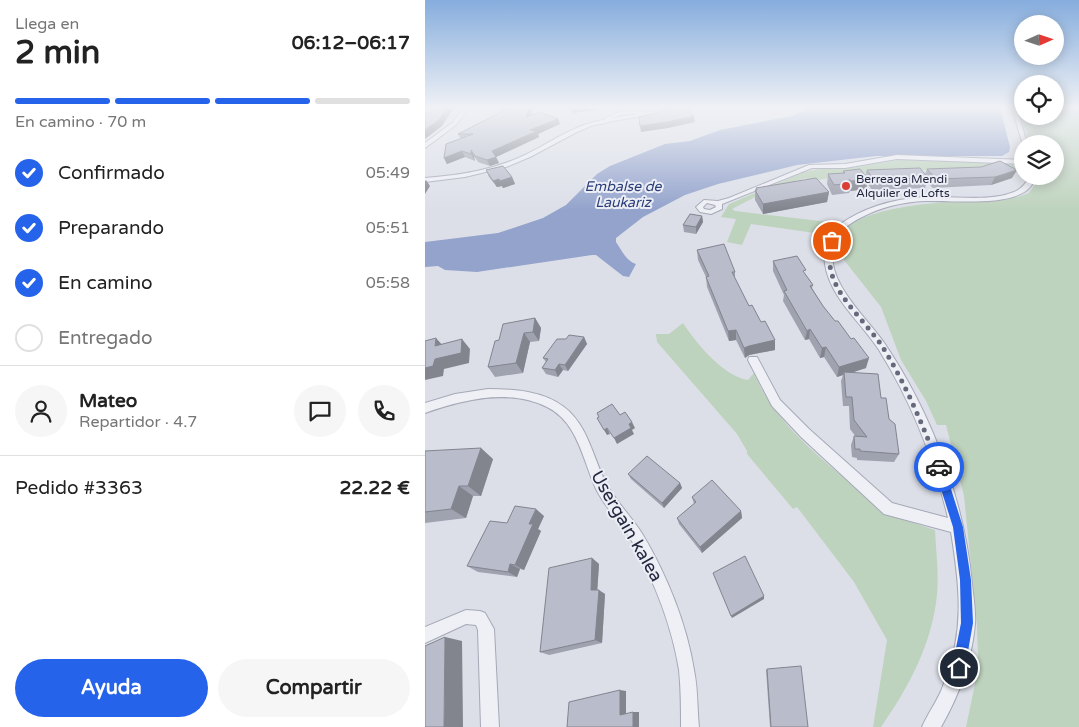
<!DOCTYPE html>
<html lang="es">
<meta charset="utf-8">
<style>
body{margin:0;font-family:"Varela Round",sans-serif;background:#f6f6f6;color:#222;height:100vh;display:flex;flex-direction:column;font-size:19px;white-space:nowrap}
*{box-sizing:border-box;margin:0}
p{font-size:16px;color:#767676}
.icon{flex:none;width:28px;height:28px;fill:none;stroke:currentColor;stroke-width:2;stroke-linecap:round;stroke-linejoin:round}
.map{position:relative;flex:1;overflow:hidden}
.side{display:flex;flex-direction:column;background:#fff;width:425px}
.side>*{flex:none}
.needle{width:32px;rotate:87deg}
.fabs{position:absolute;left:589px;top:15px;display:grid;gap:10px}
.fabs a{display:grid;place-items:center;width:50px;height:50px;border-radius:50%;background:#fff;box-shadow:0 2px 12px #0003;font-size:25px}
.pin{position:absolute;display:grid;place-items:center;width:42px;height:42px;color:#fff;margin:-21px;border:2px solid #fff;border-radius:50%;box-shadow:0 1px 5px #0007}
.courier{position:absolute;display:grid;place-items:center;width:50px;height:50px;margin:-25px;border:4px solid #2563eb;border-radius:50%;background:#fff;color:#222;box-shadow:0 1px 6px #0007}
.headline em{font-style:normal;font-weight:700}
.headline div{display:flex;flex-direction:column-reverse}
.headline{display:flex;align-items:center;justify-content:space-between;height:85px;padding:0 15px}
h1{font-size:32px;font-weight:700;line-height:38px}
.bar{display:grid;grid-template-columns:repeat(4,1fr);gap:8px 5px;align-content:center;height:60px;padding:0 15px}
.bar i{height:6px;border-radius:4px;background:#e0e0e0}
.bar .active{background:#2563eb}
.bar p{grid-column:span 4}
.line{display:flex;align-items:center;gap:12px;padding:0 15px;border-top:1px solid #e0e0e0}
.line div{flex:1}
.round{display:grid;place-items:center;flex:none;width:52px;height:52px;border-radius:26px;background:#f6f6f6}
ol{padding:0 15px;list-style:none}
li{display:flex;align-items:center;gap:15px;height:55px}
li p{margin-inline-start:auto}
li .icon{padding:5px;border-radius:50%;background:#2563eb;color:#fff;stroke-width:4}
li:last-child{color:#767676}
li i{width:28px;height:28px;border:2px solid #e0e0e0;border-radius:50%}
.cta{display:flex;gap:10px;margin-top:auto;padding:10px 15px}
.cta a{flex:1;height:58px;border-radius:30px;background:#2563eb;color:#fff;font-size:20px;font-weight:700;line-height:58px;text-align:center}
.cta a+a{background:#f6f6f6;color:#222}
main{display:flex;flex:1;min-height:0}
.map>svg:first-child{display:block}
</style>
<main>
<section class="side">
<div class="headline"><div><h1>2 min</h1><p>Llega en</p></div><em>06:12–06:17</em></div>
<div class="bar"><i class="active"></i><i class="active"></i><i class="active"></i><i></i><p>En camino · 70 m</p></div>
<ol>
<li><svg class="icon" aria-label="check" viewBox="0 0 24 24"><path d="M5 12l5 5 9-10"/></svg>Confirmado<p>05:49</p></li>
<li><svg class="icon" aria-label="check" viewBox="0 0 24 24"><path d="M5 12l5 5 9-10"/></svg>Preparando<p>05:51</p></li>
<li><svg class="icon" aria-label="check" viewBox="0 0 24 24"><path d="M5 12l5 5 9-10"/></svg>En camino<p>05:58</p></li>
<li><i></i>Entregado</li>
</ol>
<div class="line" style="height:90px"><a class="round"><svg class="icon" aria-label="person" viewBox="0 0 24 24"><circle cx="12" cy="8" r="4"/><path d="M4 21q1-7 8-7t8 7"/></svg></a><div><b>Mateo</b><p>Repartidor · 4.7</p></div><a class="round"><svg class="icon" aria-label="chat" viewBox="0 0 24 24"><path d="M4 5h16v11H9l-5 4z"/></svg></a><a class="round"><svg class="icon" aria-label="phone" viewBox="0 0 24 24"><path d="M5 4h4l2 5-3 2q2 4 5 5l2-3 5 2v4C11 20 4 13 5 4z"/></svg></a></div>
<div class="line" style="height:65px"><div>Pedido #3363</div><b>22.22 €</b></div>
<div class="cta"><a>Ayuda</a><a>Compartir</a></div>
</section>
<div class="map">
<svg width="654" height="727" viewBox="0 0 654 727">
<rect width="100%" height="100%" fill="#dcdfe8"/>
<path fill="#bed3bd" d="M589 108H597L598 116H630V108H654V727H541L550 684 553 657 552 626 539 496 521 425H512L501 401 476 360 456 307 419 260 411 243C423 198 555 202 593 197L604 193 616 176H630V144H603L601 132Z
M480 159 578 163 594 166 597 169V174C567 163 534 170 503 172L501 170H490L407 177 385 182 381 178 340 192 307 209 310 211 404 222 401 227 397 226 393 232 397 234 326 224 317 245 302 242 311 219 296 217 304 204 379 172 394 169 426 168Z
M258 323C271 343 298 376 323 380L329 373C353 432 412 468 456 511L473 518 510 530C511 551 514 574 512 595 507 644 484 687 456 727H448L462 640 429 582 372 507 368 509 322 454V451L312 434 232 342 231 334H244Z"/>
<path fill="#93a3cc" d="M383 108H575L585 147 584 152 577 156H451L372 165 293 184 260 195 218 217 191 238V242C196 249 201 261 211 264L204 277 198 276 171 255H167L52 272 20 270 13 266 0 267V242L73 233 118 218 141 205 172 174 185 166 240 144 265 141 295 130 367 116Z"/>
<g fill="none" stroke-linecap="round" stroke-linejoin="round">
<g stroke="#a5a8b6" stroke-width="4.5">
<path id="service" d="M178 122C192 111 207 111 224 114"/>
</g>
<g stroke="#a5a8b6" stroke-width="2">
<path id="minor" d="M39 108H44L31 125 0 148V143L27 123Z
M252 108H264L188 121 166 126 150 133 105 157 81 167 40 177 0 182V178C35 175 69 170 100 155 121 145 140 131 162 124 191 115 222 114 252 108Z
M587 108H592L602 144H598V145Z
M472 155 598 160V164L472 159 420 168H387L297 204V209L286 214 275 212 271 207 279 200 293 201 304 198 384 165 420 164ZM282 203 290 205 291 207 285 210 279 209 278 207Z
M605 176H611C609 179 608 183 606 186 590 208 525 200 500 201 477 202 456 207 435 218 424 224 413 231 409 244 398 281 442 317 460 344 507 414 539 500 547 583 548 596 551 610 550 624 547 659 534 696 516 727H497C503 713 513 700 518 686 540 632 535 588 526 532L459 514 376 437 347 406 323 360 324 357H332L355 400 384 429 467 503 523 518C509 459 486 401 454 350 436 322 405 298 400 264 397 245 407 228 423 219 450 203 482 196 514 197 537 197 567 201 589 192 597 189 601 183 605 176Z
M63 389C89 389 118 391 139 407 163 425 168 458 181 483 191 502 207 517 218 535 242 575 262 625 269 670 273 689 272 708 274 727H256C256 708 256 689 254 670 247 626 229 581 208 543 197 524 181 509 171 489 158 461 153 422 122 407 84 388 37 400 0 413V403L30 394Z
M41 610 55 611 60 613 69 629 74 727H56L53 630 51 625 41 624 0 643V627Z"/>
</g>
<use href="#service" stroke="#eff0f6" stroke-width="3"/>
<use href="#minor" fill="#eff0f6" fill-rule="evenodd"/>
</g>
<path fill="#9fa2af" d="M74 108H108L106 115 133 119 135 124 113 134 114 137 71 157 74 163 65 166 53 162 49 156 50 161 40 157 22 164 19 158 36 139 33 134 79 111H75Z
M143 108H170V110L148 113Z
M502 169 587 178 566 185 508 188 502 182 500 188 447 190 442 183 441 189 425 191 424 193 407 195 402 184 403 174 418 173V171L440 176 442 170 500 174Z
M61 170 87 177 90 184 78 188 77 186 72 187 64 177Z
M331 188 404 192 402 202 338 214 330 200V190H331Z
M277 216 278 222 271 234 259 232 258 225Z
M272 250 310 272V279L324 306 350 350 324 355 320 358 311 340 304 341 282 287 281 277 273 260Z
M348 261 381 275 388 285 387 288 398 306 441 368 426 373 456 398 464 419 474 454 469 462 432 460V458L427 457 426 445 429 436 431 437 425 429 424 406H418L416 381 418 375 412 377 399 357 395 358 384 339 380 340 358 301 359 295 348 271Z
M110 318 116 328 114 341 105 342 98 373 70 377 63 367 74 340Z
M159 337 162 344 143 371 138 370 133 377 121 374 117 368 121 362 118 358 141 339Z
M0 451 68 459 56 496H48L41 518 0 523Z
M203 474 255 483 257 488 239 508 206 479Z
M267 497 316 511 317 518 277 553 254 524 252 518 269 504Z
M119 516 113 529 116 531 99 570 95 569 92 577 53 572 42 566 82 523Z
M167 558 174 564 172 590 180 594 177 643 124 655 115 652Z
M342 669 383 727H345L341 670Z"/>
<path fill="#82848e" d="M22 108H29L17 126 0 139V130Z
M104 108H108L104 123 101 117Z
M147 108H170V110L148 113Z
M269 116 270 122 243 128 216 132 215 126Z
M133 119 135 124 113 134 114 137 71 157 74 163 65 166 62 160 67 151 105 130Z
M46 150 49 156 50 161 46 154Z
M37 151 40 157 22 164 19 158Z
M592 170 587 178 566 185 570 177Z
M87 177 90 184 78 188 75 181Z
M74 179 77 186 72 187 68 181Z
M443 179 441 189 425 191 426 183V181Z
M1 180 5 186 0 194V181Z
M404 192 402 202 338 214V204Z
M277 216 278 222 271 234V227Z
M110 318 116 328 114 341 108 332Z
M385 329 384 339 380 340 382 331Z
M311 330V340L304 341 303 331Z
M99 333 105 342 98 373 91 363Z
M159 337 162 344 143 371 140 365Z
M11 338 20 348 10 346Z
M37 339 45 349 44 363 19 369 18 376 0 380V368L10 359Z
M350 340V350L324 355 320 358 319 348 324 346Z
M401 347 399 357 395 358 397 348Z
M444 358 441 368 419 375V372L418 375 412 377 414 367Z
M134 364 138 370 133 377 130 370Z
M207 422 210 428 207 430 209 434 192 444 189 438 204 424Z
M182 428 185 434 182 435 179 430Z
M56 448 68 459 56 496 43 486Z
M255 483 257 488 239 508 237 503Z
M34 486 48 496 41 518 26 509Z
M111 509 119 516 113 529 116 531 99 570 90 565 104 524Z
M316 511 317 518 277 553 275 547Z
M167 558 174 564 172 595 166 590Z
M85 564 95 569 92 577 83 572Z
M174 590 180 594 177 643 170 640Z
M339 596V599L307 618 306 616Z
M20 637 37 641 38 727H19Z
M195 690 201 691V715H195Z
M208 712H214V727H208Z"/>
<path fill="#b9bccb" stroke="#82848e" d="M9 108H22L14 120 0 130V113H5Z
M84 108H104L101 117 115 112 133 119 105 130 112 131 67 151 71 157 62 160 50 156 46 150V154L37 151 19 158 21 144 48 134H33Z
M253 108H260L269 116 242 122 215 126 214 117Z
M575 161 592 170 570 177 511 179 502 169 556 167Z
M78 166 87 177 75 181 74 179 68 181 61 170Z
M495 168 503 178 449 180 442 170Z
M435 169 443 179 426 181 424 179 426 183 409 185 403 174 420 173 418 171Z
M391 178 404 192 338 204 330 190H332L331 188Z
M265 214 277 216 271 227 258 225Z
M299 244 310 272H307L324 306 327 305 336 322 340 321 350 340 324 346 319 348 311 330 303 331 281 277 284 276 272 250Z
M372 256 381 270 378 271 388 285 385 286 398 306 410 321H413L426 339 429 338 444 358 414 367 401 347 397 348 385 329 382 331 359 291 362 290 348 261Z
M110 318 108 332 99 333 91 363 63 367 70 341 74 340 78 324Z
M144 335 159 337 140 365 134 364 130 370 117 368 123 359 118 358 132 339H141Z
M11 338 10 346 37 339 36 353 10 359 8 366 0 368V341Z
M419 372 453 374 456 398H461L464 419 470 424 474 454 435 451V449H430L429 436 442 437 429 420 427 397H421Z
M187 404 195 415 200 412 207 422 204 424 206 428 189 438 182 428 179 430 172 418 174 417 172 413Z
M56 448 43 486H34L26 509 0 512V451Z
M222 456 255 483 237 503 203 474Z
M287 480 316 511 275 547 252 518 271 502 267 497Z
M90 506 111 509 104 524H108L90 565 85 564 83 572 42 566 65 521 82 523Z
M320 556 339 596 306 616 288 573Z
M167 558 166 590H174L170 640 115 652 124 568Z
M20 637 19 727H0V646Z
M376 666 383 727H346L342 669Z
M195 690V715L208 712V727H142L144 702Z"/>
<linearGradient id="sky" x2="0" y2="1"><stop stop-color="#86addd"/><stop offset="0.51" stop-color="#eff1f5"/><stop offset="1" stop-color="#eff1f5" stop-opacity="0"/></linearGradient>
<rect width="654" height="210" fill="url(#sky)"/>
<path fill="#2563eb" d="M514 463 519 467 538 527 546 580 548 623 540 668 538 672 534 674 529 672 527 668 536 623 535 580 528 527 509 467Z"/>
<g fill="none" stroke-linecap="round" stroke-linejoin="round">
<path stroke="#65697b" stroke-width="5" stroke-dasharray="0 9" d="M407 241C402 253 404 265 408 278 417 302 443 325 457 346 481 384 498 426 514 467"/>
</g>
<circle fill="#db3e34" stroke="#eceef6" stroke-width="2" cx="421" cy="186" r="5"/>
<g text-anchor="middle" stroke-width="4" stroke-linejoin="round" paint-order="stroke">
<g font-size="12" fill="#252940" stroke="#eceef6" text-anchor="start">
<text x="431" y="183">Berreaga Mendi<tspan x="431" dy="14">Alquiler de Lofts</tspan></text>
</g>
<g font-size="14" font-style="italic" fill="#2b3d78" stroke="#eceef6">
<text x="198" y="191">Embalse de<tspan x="198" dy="16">Laukariz</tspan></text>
</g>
<g font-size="18" fill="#252940" stroke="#eceef6">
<text transform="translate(202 526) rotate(60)" y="6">Usergain kalea</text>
</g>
</g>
</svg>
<div class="fabs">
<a><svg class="needle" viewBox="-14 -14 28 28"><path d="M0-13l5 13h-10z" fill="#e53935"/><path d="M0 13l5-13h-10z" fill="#767676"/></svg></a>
<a><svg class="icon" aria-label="locate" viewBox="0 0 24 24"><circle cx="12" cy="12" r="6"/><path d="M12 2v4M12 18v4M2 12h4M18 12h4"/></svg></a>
<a><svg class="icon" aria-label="layers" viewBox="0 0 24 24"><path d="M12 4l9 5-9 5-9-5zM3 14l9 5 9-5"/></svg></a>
</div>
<div class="pin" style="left:407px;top:241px;background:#ea580c"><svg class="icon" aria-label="bag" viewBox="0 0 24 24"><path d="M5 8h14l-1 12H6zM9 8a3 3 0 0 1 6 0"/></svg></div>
<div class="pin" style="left:534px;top:668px;background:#1f2937"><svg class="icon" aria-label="home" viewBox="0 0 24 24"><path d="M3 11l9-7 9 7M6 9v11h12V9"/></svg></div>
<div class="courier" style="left:514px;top:467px"><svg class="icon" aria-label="car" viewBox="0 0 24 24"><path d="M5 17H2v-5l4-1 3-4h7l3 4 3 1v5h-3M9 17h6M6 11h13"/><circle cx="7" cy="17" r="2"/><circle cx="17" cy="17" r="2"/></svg></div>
</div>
</main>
